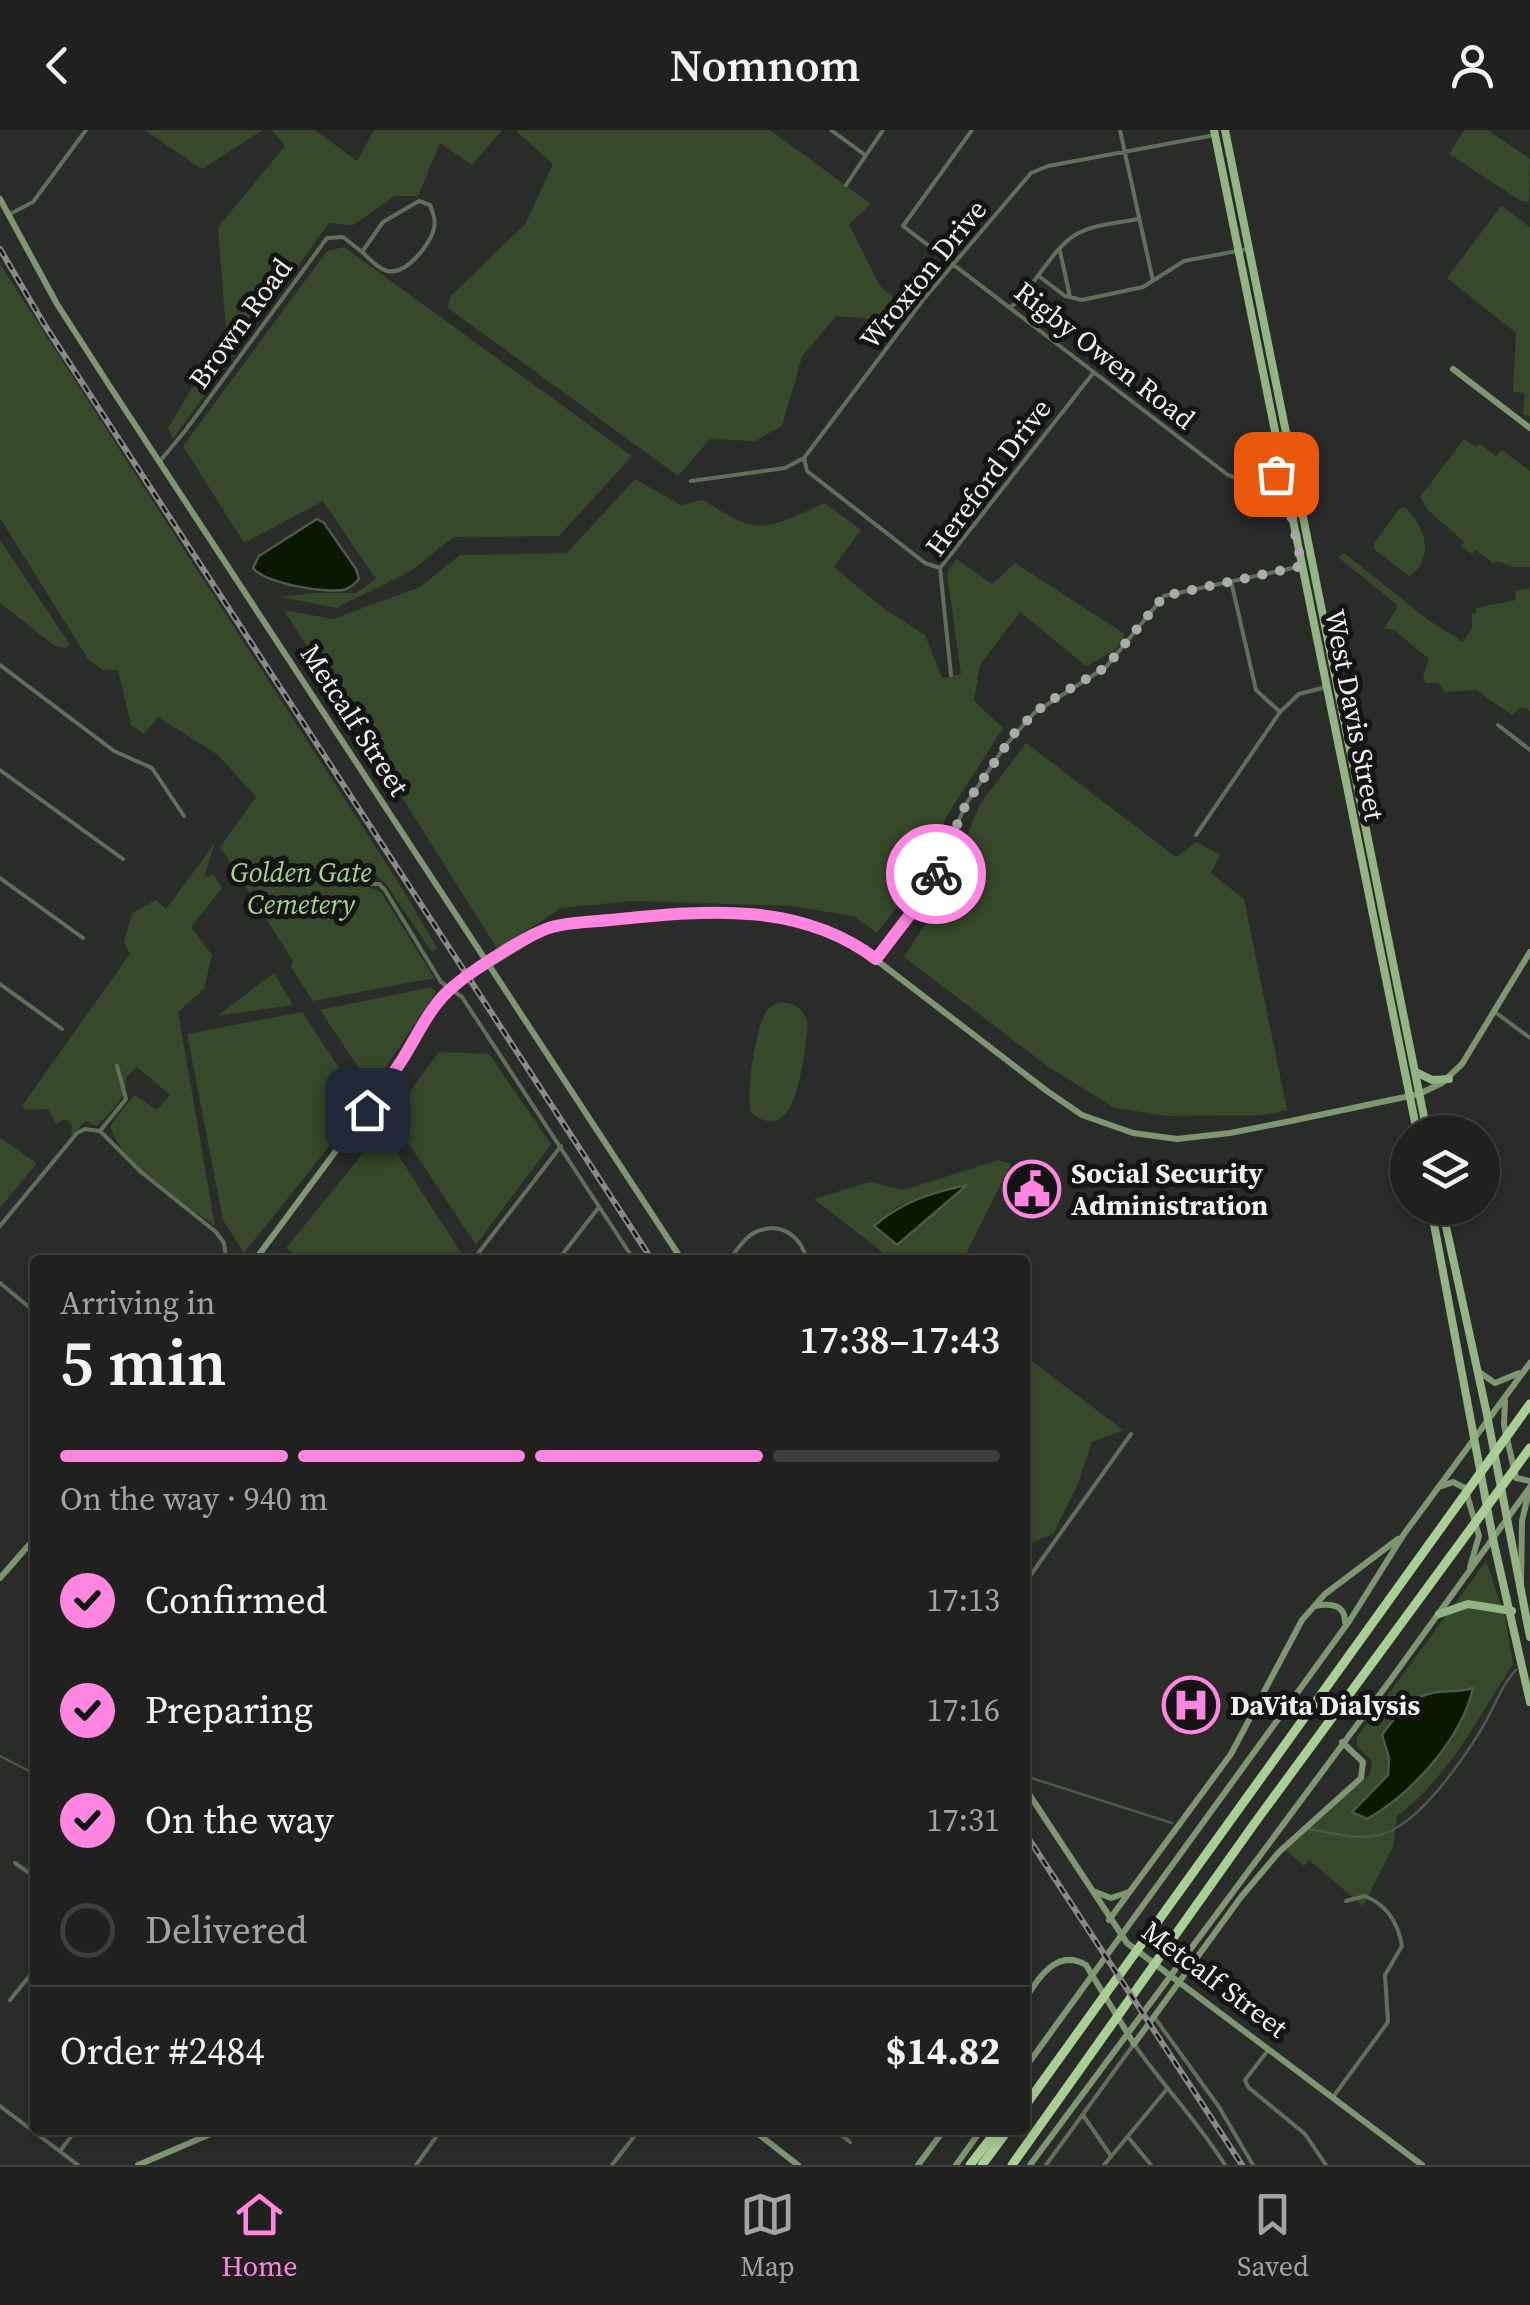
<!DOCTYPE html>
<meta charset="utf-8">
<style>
body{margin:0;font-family:"Source Serif 4",serif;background:#282928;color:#f1f3f6;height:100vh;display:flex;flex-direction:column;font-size:38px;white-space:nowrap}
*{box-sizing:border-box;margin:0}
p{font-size:32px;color:#a2a3a4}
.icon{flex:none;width:55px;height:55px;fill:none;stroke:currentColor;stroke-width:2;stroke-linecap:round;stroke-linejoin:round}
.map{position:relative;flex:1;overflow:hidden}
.side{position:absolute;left:30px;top:1125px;width:1000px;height:880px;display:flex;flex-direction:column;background:#20211f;border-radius:10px;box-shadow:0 5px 15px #0003,0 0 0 2px #3d3e3d}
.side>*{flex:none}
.tools{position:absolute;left:1390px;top:985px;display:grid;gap:20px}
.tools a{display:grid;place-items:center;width:110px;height:110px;border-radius:50%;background:#20211f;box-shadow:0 5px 15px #0003,0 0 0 2px #3d3e3d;font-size:50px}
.pin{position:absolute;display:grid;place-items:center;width:85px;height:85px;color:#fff;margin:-42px;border-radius:20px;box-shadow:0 5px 15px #0006}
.courier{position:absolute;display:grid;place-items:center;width:100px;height:100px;margin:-50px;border:8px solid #fe86e0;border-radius:50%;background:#fff;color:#222;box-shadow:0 2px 12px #0007}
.overview em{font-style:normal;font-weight:600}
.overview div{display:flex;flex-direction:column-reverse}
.overview{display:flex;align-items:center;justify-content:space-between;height:170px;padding:0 30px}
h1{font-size:65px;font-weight:600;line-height:75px}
.bar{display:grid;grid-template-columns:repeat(4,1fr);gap:15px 10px;align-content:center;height:120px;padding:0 30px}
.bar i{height:12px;border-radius:8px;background:#3d3e3d}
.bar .selected{background:#fe86e0}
.bar p{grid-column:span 4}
.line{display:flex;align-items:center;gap:25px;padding:0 30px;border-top:2px solid #3d3e3d}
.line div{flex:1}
ol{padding:0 30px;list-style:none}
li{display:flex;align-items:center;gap:30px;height:110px}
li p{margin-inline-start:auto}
li .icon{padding:10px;border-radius:50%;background:#fe86e0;color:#111;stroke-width:4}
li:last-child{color:#a2a3a4}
li i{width:55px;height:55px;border:5px solid #3d3e3d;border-radius:50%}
header{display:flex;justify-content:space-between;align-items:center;height:130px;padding:0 30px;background:#20211f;font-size:45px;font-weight:600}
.tabs{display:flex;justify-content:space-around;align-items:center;height:140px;border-top:2px solid #3d3e3d;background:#20211f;font-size:28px;color:#a2a3a4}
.tabs a{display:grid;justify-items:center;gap:5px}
.tabs .selected{color:#fe86e0}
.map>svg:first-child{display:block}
</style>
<header><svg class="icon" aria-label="back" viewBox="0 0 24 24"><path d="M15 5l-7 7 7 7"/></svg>Nomnom<svg class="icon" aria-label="person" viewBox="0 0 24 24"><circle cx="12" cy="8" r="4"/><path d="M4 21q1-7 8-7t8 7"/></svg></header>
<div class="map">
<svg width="1530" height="2035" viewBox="0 0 1530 2035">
<rect width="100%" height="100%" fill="#2a2c29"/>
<path fill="#36492a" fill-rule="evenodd" d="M144 0H263L202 39Z
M272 0H315L357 31 374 0H502L472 35 440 13 418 66H395L353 95 329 93 173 309 168 298 226 201 218 97 285 16Z
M515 0H770L871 74 849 94 880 156 905 177 892 200 879 190 836 186 802 227 782 296 755 311 710 309 678 346 448 178 450 167 526 93 553 34Z
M1464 0H1488L1530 29 1529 72 1521 71 1449 24Z
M1501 76 1530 97V286L1523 285 1525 263 1513 262 1516 203 1447 148Z
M344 117 632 326 559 406 453 407 411 441 336 478 282 467 314 463H356L376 449 323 371 244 413 183 316 327 121Z
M0 134 402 758 437 818 432 822 385 753 372 742 362 746 370 758 381 762 434 848 313 871 291 837 293 831 220 717 256 667 218 625 158 587 144 604 131 595 118 540H103L88 529 0 388Z
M1464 309 1475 317 1480 314 1496 326 1502 320 1530 341V437H1513L1497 431 1494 434 1476 420 1472 424 1461 416 1464 412 1429 381 1420 367Z
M635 349 681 375 703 370C764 408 761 400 825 373L861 400 834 437 883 478 925 505 942 548 961 544 947 443 956 429 992 454 1015 433 1125 504 1116 520 1086 536 1020 482 980 535 974 571 1003 598 945 689 932 732 877 803 853 786 791 776 633 771 561 778 498 820 284 480 333 489 420 457 460 425 567 423Z
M1404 377C1425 394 1436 430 1409 446L1374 419V413L1400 378Z
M0 410 69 513 67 518 55 516 0 473Z
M1344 423 1427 489 1463 512 1472 499V483H1476V478L1516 470 1515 461 1530 458V581L1521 577 1512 585 1476 560 1445 562 1438 553H1426L1423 547 1429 529 1394 500 1384 498 1397 479 1396 474 1338 427Z
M1026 613 1176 727 1197 712 1220 725 1211 743 1244 769 1287 980 1264 985 1168 986 1115 978 1050 938 904 827 939 773 980 674Z
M215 713 204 747 214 745 222 758 191 797 212 825 204 859 178 882 215 1096C184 1072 121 1034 110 996L134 965 157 980 170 965 137 937 126 947C128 968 110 982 97 996L86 991 71 1006 72 996 66 989 56 994 48 979 26 980 22 976 130 824 124 812 132 783 156 770 166 779Z
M274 843 293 875 217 886Z
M432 857 436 862 372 958 320 880Z
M782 872C798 874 805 881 808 896 803 924 799 1020 751 983 745 968 756 892 768 879 773 874 776 874 782 872Z
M302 882 363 974 244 1123 223 1090 187 904Z
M439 922 489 924 551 1014 476 1115 391 987Z
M382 1000 465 1129V1130H302L286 1118Z
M0 1008 37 1033 0 1078Z
M998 1030 1011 1034 963 1130H882L886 1125 814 1069 869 1052 904 1060ZM924 1065 898 1115 875 1097 896 1077Z
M1025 1226 1123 1300 1092 1312 1077 1356 1053 1404 1025 1416Z
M1486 1431 1505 1487 1513 1534C1478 1588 1450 1646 1397 1686L1393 1717 1363 1776 1309 1730 1304 1736 1286 1720 1370 1644 1372 1631 1357 1616V1607Z"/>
<path fill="#081801" stroke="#4e5949" stroke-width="2.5" d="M317 389 324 393 356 439 359 449C355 453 352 457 346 459 328 465 265 453 253 438L259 426Z
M967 1055 897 1115 874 1096C903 1071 930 1063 967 1055Z
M1473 1558C1462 1608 1412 1664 1367 1689L1352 1682 1388 1645 1389 1628 1382 1605C1396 1586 1406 1569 1432 1563 1446 1560 1457 1563 1473 1558Z"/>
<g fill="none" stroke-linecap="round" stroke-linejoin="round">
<path stroke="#4e5949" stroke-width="2.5" d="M0 1626 35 1644
M1025 1646 1172 1693
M1309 1699C1332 1703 1356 1710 1379 1705 1418 1697 1465 1627 1485 1593 1495 1576 1502 1554 1516 1540"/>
<path stroke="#617059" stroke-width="4" d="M831 0 865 25
M972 0 903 96 1228 345 1245 351 1294 341
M1120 0 1153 151
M846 55 883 0
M419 71 430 75C433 83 436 90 434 98 431 114 406 145 388 141 379 140 368 127 362 122L383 92Z
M8 85 33 72 86 0
M1060 121 1070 167
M1040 147 1065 166 1082 170 1143 157 1184 131 1248 119
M1010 178C1034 158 1051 120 1075 105 1093 94 1118 93 1138 89
M804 328 807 341 925 433 940 438
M160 331 185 301 327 108 343 107 362 122
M691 351 785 338 804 328 923 170 1031 43 1048 36 1215 5
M1231 451 1256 560 1280 582
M0 535 114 621 152 638 184 686
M951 545 940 438 1094 242
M1498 595 1530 620
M0 640 123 729
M1196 705 1280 582 1299 564 1326 557
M0 748 83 808
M364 754H379L385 760 441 852 462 867 634 1130
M876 829 928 761 966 674 1005 616 1034 583 1106 537 1164 466 1302 436
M0 854 62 899
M1495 882 1530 908
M100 1001 141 1042 216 1102 224 1113 226 1130
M100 1001 126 969 117 936
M0 1096 77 1003 85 999 100 1001
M473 1130 561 1016
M558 1130 599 1077
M729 1130C737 1120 746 1105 758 1101 783 1092 801 1107 807 1130
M0 1153 35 1182
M1025 1453 1131 1304
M15 1733 35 1747
M10 1870 35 1839
M1155 1888 1219 1977 1253 2035
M1269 1919 1245 1950 1248 1957 1305 2004 1326 2035
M1333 1967 1388 1892 1385 1845 1402 1816C1398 1792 1387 1775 1365 1766L1346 1771
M0 1976 78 2035
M1083 1985 1111 2026
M835 2000 850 2012
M1128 2007 1151 2035
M60 2021 76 2000
M416 2035 441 2000
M612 2035 639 2000
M1046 2035 1134 1914C1163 1956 1198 1991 1225 2035
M1104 2035 1167 1959"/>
<path stroke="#7e9672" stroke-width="6" d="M0 69 57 174 109 255 682 1130
M1453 239 1530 298
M255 1130 387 952 432 880 450 859 549 798 668 784H765L804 791 862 819 1047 961 1082 985 1133 1003 1177 1009 1230 1003 1291 991 1419 964 1442 953 1462 934 1530 822
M1479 1242 1495 1253 1519 1243
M1505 1271 1504 1295 1516 1348 1530 1351
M1442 1356 1453 1352 1465 1358 1479 1406 1470 1437
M0 1448 35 1408
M1521 1453 1522 1391 1529 1361
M1315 1476C1330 1473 1345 1474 1345 1492
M1025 1658 1127 1813 1422 2035
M1093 1761 1111 1768 1129 1762
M1109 1790 1231 1624 1302 1490 1325 1464 1398 1409
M1025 1870C1038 1847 1058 1818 1086 1835L1134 1914 1241 1767 1279 1722 1361 1648 1363 1632 1342 1612
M1025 1938 1350 1490 1404 1404 1530 1233
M753 2000 798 2035
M138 2035 220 2000
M918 2035 944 2000
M956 2035 981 2000
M1030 2035 1389 1552 1530 1357"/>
<path stroke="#95b485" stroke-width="8" d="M1214 0 1417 1002
M1225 0 1427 1002
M1416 942 1432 950 1449 949
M1431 1078 1493 1409 1530 1572
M1442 1078 1486 1280 1530 1507
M1439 1484 1468 1474 1512 1481"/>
<path stroke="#aacf96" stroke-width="9" d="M1025 1976 1530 1274
M970 2035 997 2000
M982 2035 1008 2000
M1012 2035 1254 1694 1530 1318"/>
<g stroke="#8a8b89" stroke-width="6">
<path id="rail" d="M0 119 44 194 652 1130
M1025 1703 1242 2035"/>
</g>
<use href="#rail" stroke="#131413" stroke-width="2.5" stroke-dasharray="8" stroke-linecap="butt"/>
</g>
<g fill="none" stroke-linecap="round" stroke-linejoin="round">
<path stroke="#abacaa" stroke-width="10" stroke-dasharray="0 18" d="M936 744 966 674 1016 601 1045 574 1106 537 1164 466 1302 436 1282 343 1276 344"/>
<path stroke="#fe86e0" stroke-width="12" d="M367 980C379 963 391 947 402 930 418 905 430 875 454 856 474 839 528 804 552 797 574 791 597 792 620 789 708 780 801 772 876 829L928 761 936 744"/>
</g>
<defs>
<g id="civic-ring" transform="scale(2.875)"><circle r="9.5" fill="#131413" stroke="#fe86e0" stroke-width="1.5"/><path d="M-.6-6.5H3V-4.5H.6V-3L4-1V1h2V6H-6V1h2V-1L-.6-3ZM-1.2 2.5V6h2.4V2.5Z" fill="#fe86e0"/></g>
<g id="hospital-ring" transform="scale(2.875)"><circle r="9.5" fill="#131413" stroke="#fe86e0" stroke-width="1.5"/><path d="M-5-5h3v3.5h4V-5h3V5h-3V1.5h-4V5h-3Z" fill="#fe86e0"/></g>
</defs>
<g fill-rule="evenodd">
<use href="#civic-ring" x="1032" y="1059"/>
<use href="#hospital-ring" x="1191" y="1575"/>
</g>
<g text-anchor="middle" stroke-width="10" stroke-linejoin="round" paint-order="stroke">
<g font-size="28" fill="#f0f1f0" stroke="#131413">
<text transform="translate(923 144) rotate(-51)" y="10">Wroxton Drive</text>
<text transform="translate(240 193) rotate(-54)" y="10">Brown Road</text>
<text transform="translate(1105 225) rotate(38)" y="10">Rigby Owen Road</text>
<text transform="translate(988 347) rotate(-53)" y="10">Hereford Drive</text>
<text transform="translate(1355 585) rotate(79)" y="10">West Davis Street</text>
<text transform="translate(355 590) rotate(57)" y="10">Metcalf Street</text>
<text transform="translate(1215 1849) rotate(37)" y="10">Metcalf Street</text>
</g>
<g font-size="28" font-style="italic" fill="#a4d688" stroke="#131413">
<text x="301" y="752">Golden Gate<tspan x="301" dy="32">Cemetery</tspan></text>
</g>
<g font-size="28" font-weight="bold" fill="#f0f1f0" stroke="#131413" text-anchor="start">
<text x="1071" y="1053">Social Security<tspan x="1071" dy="32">Administration</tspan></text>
<text x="1230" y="1585">DaVita Dialysis</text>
</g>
</g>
</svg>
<div class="tools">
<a><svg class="icon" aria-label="layers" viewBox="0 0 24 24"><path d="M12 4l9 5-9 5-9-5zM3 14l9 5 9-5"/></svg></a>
</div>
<div class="pin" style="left:1276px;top:344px;background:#ea580c"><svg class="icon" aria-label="bag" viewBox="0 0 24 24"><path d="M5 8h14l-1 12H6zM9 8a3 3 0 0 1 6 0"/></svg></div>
<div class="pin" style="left:367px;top:980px;background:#1f2937"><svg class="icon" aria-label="home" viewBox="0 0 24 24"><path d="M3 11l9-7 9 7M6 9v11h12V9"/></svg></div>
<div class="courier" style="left:936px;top:744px"><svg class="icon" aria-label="bike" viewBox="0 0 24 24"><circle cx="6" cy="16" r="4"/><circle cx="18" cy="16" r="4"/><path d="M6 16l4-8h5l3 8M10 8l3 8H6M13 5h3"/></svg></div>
<section class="side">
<div class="overview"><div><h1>5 min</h1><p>Arriving in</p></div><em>17:38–17:43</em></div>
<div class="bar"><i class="selected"></i><i class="selected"></i><i class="selected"></i><i></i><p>On the way · 940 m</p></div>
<ol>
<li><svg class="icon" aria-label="check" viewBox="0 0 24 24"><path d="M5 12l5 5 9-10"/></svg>Confirmed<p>17:13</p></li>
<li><svg class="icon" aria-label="check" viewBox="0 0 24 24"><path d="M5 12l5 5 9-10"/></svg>Preparing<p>17:16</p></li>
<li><svg class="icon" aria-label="check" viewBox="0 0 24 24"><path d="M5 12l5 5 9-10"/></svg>On the way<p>17:31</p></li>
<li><i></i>Delivered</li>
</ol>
<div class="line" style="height:130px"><div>Order #2484</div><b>$14.82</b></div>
</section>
</div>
<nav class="tabs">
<a class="selected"><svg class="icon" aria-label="home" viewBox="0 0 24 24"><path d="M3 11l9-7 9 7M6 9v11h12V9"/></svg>Home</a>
<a><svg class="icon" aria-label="map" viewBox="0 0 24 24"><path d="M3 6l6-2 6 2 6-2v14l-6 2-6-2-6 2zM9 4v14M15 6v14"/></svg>Map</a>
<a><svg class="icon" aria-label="saved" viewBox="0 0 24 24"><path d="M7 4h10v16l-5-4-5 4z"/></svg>Saved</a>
</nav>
